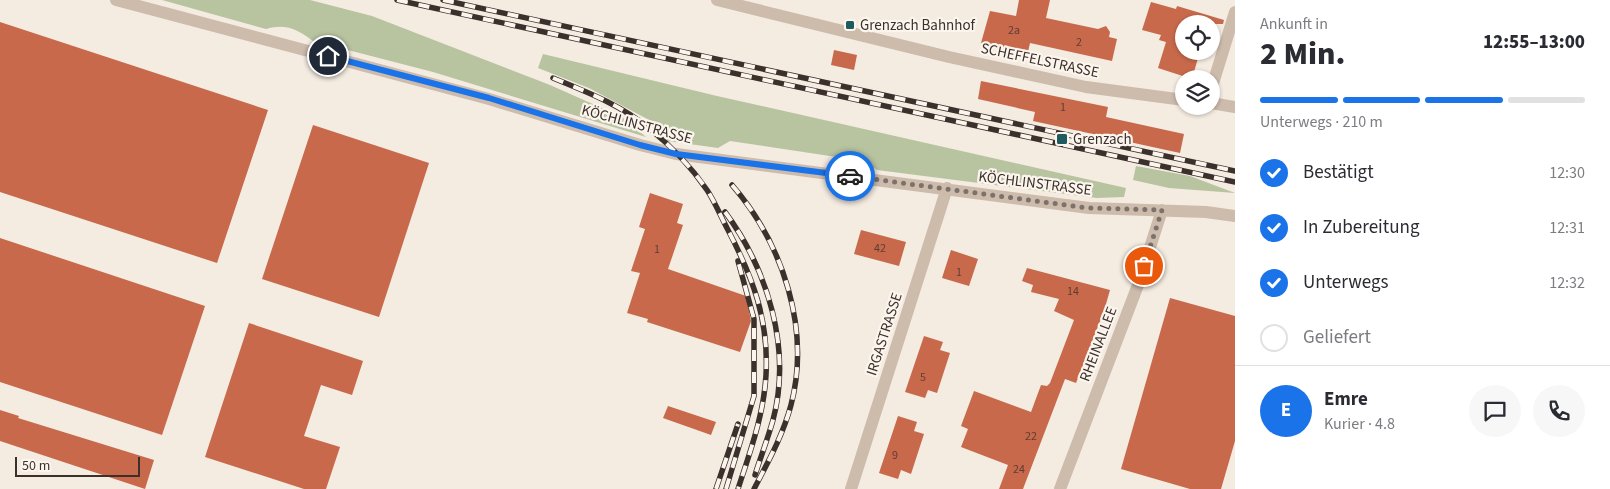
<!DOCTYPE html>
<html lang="de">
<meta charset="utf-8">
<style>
body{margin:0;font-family:"Source Sans 3",sans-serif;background:#f7f7f7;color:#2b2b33;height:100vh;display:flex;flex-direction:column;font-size:19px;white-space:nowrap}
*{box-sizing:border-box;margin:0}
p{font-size:16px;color:#7c7c81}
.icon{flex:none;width:28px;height:28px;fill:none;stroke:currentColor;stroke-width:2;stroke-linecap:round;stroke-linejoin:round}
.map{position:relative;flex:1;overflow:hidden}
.drawer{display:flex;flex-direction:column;background:#fff;width:375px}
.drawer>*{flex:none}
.buttons{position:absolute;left:1175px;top:15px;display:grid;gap:10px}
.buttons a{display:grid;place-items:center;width:45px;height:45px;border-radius:50%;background:#fff;box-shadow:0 1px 4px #0004;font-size:25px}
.scale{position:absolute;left:15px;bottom:12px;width:125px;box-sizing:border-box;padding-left:5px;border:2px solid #3b302b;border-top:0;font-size:14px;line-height:18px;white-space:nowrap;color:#3b302b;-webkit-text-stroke:4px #fbf5ee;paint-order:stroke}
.pin{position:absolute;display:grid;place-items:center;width:42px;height:42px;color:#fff;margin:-21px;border:2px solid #fff;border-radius:50%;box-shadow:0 1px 5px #0007}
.courier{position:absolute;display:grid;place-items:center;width:50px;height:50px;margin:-25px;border:4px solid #1a73e8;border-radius:50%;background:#fff;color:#222;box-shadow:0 1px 6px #0007}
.headline em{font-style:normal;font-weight:800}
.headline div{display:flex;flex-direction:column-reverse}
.headline{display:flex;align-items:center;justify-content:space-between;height:85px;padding:0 25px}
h1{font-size:32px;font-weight:800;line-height:38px}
.bar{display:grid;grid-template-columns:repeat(4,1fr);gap:8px 5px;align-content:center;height:60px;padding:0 25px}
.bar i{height:6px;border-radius:4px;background:#e1e1e2}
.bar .current{background:#1a73e8}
.bar p{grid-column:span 4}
.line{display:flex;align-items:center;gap:12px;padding:0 25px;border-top:1px solid #e1e1e2}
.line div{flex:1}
.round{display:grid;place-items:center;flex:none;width:52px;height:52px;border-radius:26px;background:#f7f7f7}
ol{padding:0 25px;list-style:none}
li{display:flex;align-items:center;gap:15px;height:55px}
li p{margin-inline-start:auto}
li .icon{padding:5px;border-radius:50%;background:#1a73e8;color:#fff;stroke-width:4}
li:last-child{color:#7c7c81}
li i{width:28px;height:28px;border:2px solid #e1e1e2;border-radius:50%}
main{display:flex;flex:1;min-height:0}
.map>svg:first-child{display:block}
</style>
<main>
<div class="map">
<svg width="1235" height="489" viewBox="0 0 1235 489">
<rect width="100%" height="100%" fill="#f4ebe1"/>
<path fill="#b8c4a0" d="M162 0H310L372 16 550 85 622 117 646 137 433 72 313 41C298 29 285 23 266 29Z
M543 54 717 96 1126 188 1124 197 1097 198 877 170 863 161 730 141 718 148 668 141 651 121 589 88 538 68Z
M1136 166 1190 176 1235 193 1169 188 1133 180Z"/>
<path fill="#c8694b" d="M1019 0H1050L1046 18 1098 29 1106 26 1110 32 1109 37 1117 39 1112 61 1030 43 1028 52 981 43 990 11 1016 16Z
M1151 2 1176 9 1177 6 1224 20 1223 24H1184V51H1200L1192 79 1158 68 1166 42 1159 40 1161 35 1142 30Z
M0 22 268 110 217 263 0 192Z
M834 50 857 55 854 70 831 65Z
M981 81 1108 107 1106 117 1184 134 1180 153 1033 121 1035 112 978 99Z
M313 125 429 163 379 317 262 279Z
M650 193 683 204 677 223 683 225 668 269 746 296 751 321 740 352 647 322 648 319 627 313 640 273 631 271 645 229 639 227Z
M861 230 906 242 899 266 854 254Z
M0 238 205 306 162 435 0 382Z
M951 250 978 259 969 286 942 278Z
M1027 268 1110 290 1104 311 1076 383 1065 379 1023 489H999L1008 465 961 447 968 429 961 426 974 391 1031 412 1041 385 1047 386 1050 383 1074 320 1054 311 1059 299 1031 292 1033 285 1022 281Z
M1170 298 1235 316V441L1221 489H1190L1121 469Z
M249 323 363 361 352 395 321 385 304 436 340 447 326 489H304L205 457Z
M924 336 943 342 940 350 950 353 937 393 928 390 925 398 905 392Z
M668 406 716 422 711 435 663 418Z
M0 410 19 416 18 418 154 460 145 489 0 441Z
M898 416 917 422 914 431 924 434 911 474 901 470 898 479 879 473Z"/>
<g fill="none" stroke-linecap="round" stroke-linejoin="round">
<path stroke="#cdbbac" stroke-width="12" d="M116 0 489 99 640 145 676 154 1089 208 1206 212 1235 216
M717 0 949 57 1086 87 1184 100
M1211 90 1235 12
M1211 103 1235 107
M851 489 947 188
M1060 489 1138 285 1162 210"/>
<g stroke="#3b302b" stroke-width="5.5">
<path id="rail" d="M397 0 1235 182
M443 0 1235 171
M553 78C587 92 621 105 650 129 671 146 692 168 707 190 715 202 721 217 728 230 753 278 769 320 766 375 764 414 750 452 738 489
M732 185C783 244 811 329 791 405 783 435 768 462 754 489
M725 212C768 270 792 349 773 420 768 438 761 456 755 475
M716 489 738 424
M726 489 754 396V319L738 261"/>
</g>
<use href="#rail" stroke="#fbf5ee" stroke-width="4" stroke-dasharray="11" stroke-linecap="butt"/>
</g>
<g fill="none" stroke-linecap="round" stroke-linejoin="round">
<path stroke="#7c716b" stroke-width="5" stroke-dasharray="0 9" d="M850 176 1088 208 1162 210 1144 266"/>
<path stroke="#1a73e8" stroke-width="6" d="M328 56 489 98 640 145 676 154 850 176"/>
</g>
<g fill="#1f5a5e" stroke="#fbf5ee" stroke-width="2">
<rect x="845" y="20" width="10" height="10" rx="2.5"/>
<rect x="1056" y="133" width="12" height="12" rx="2.5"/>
</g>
<g text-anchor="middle" stroke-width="4.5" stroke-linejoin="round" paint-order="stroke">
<g font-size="12" fill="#5e3e33">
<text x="1014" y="34">2a</text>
<text x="1079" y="46">2</text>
<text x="1063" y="111">1</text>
<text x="880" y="252">42</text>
<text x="657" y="253">1</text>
<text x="959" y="276">1</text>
<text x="1073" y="295">14</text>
<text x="923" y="381">5</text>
<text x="1031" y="440">22</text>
<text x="895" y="459">9</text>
<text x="1019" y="473">24</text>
</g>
<g font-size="15" fill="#3b302b" stroke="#fbf5ee" text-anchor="start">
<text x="860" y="30">Grenzach Bahnhof</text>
<text x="1073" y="144">Grenzach</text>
</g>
<g font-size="15" fill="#3b302b" stroke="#fbf5ee">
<text transform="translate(1040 60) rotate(12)" y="5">SCHEFFELSTRASSE</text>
<text transform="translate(637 124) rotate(15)" y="5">KÖCHLINSTRASSE</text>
<text transform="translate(1035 183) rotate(7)" y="5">KÖCHLINSTRASSE</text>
<text transform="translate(884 334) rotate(-72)" y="5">IRGASTRASSE</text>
<text transform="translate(1098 344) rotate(-69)" y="5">RHEINALLEE</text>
</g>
</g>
</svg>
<div class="buttons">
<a><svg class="icon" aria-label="locate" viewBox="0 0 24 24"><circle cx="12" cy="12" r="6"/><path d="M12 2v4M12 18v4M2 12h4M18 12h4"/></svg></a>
<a><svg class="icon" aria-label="layers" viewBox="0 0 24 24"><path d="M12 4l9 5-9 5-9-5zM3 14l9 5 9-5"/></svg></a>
</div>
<div class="scale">50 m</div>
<div class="pin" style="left:1144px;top:266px;background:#ea580c"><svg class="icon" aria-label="bag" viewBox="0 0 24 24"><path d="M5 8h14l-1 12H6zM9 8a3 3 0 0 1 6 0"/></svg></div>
<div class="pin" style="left:328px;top:56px;background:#1f2937"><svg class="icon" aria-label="home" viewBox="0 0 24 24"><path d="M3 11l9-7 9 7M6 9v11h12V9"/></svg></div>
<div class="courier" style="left:850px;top:176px"><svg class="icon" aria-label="car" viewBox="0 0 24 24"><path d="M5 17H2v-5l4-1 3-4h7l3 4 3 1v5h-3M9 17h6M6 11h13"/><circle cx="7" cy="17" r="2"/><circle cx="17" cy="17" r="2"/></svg></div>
</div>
<section class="drawer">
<div class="headline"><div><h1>2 Min.</h1><p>Ankunft in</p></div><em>12:55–13:00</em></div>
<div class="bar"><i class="current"></i><i class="current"></i><i class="current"></i><i></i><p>Unterwegs · 210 m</p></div>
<ol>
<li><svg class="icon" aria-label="check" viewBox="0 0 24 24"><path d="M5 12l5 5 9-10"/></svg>Bestätigt<p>12:30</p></li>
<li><svg class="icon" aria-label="check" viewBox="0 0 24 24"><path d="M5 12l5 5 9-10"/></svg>In Zubereitung<p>12:31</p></li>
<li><svg class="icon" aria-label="check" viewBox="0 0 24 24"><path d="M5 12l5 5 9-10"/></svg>Unterwegs<p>12:32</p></li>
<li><i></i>Geliefert</li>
</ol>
<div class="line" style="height:90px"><b class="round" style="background:#1a73e8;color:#fff">E</b><div><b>Emre</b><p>Kurier · 4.8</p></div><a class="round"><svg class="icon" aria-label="chat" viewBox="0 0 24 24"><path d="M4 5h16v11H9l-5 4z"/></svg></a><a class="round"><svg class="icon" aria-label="phone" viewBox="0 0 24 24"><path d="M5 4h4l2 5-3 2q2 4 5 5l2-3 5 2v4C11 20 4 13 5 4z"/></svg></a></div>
</section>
</main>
